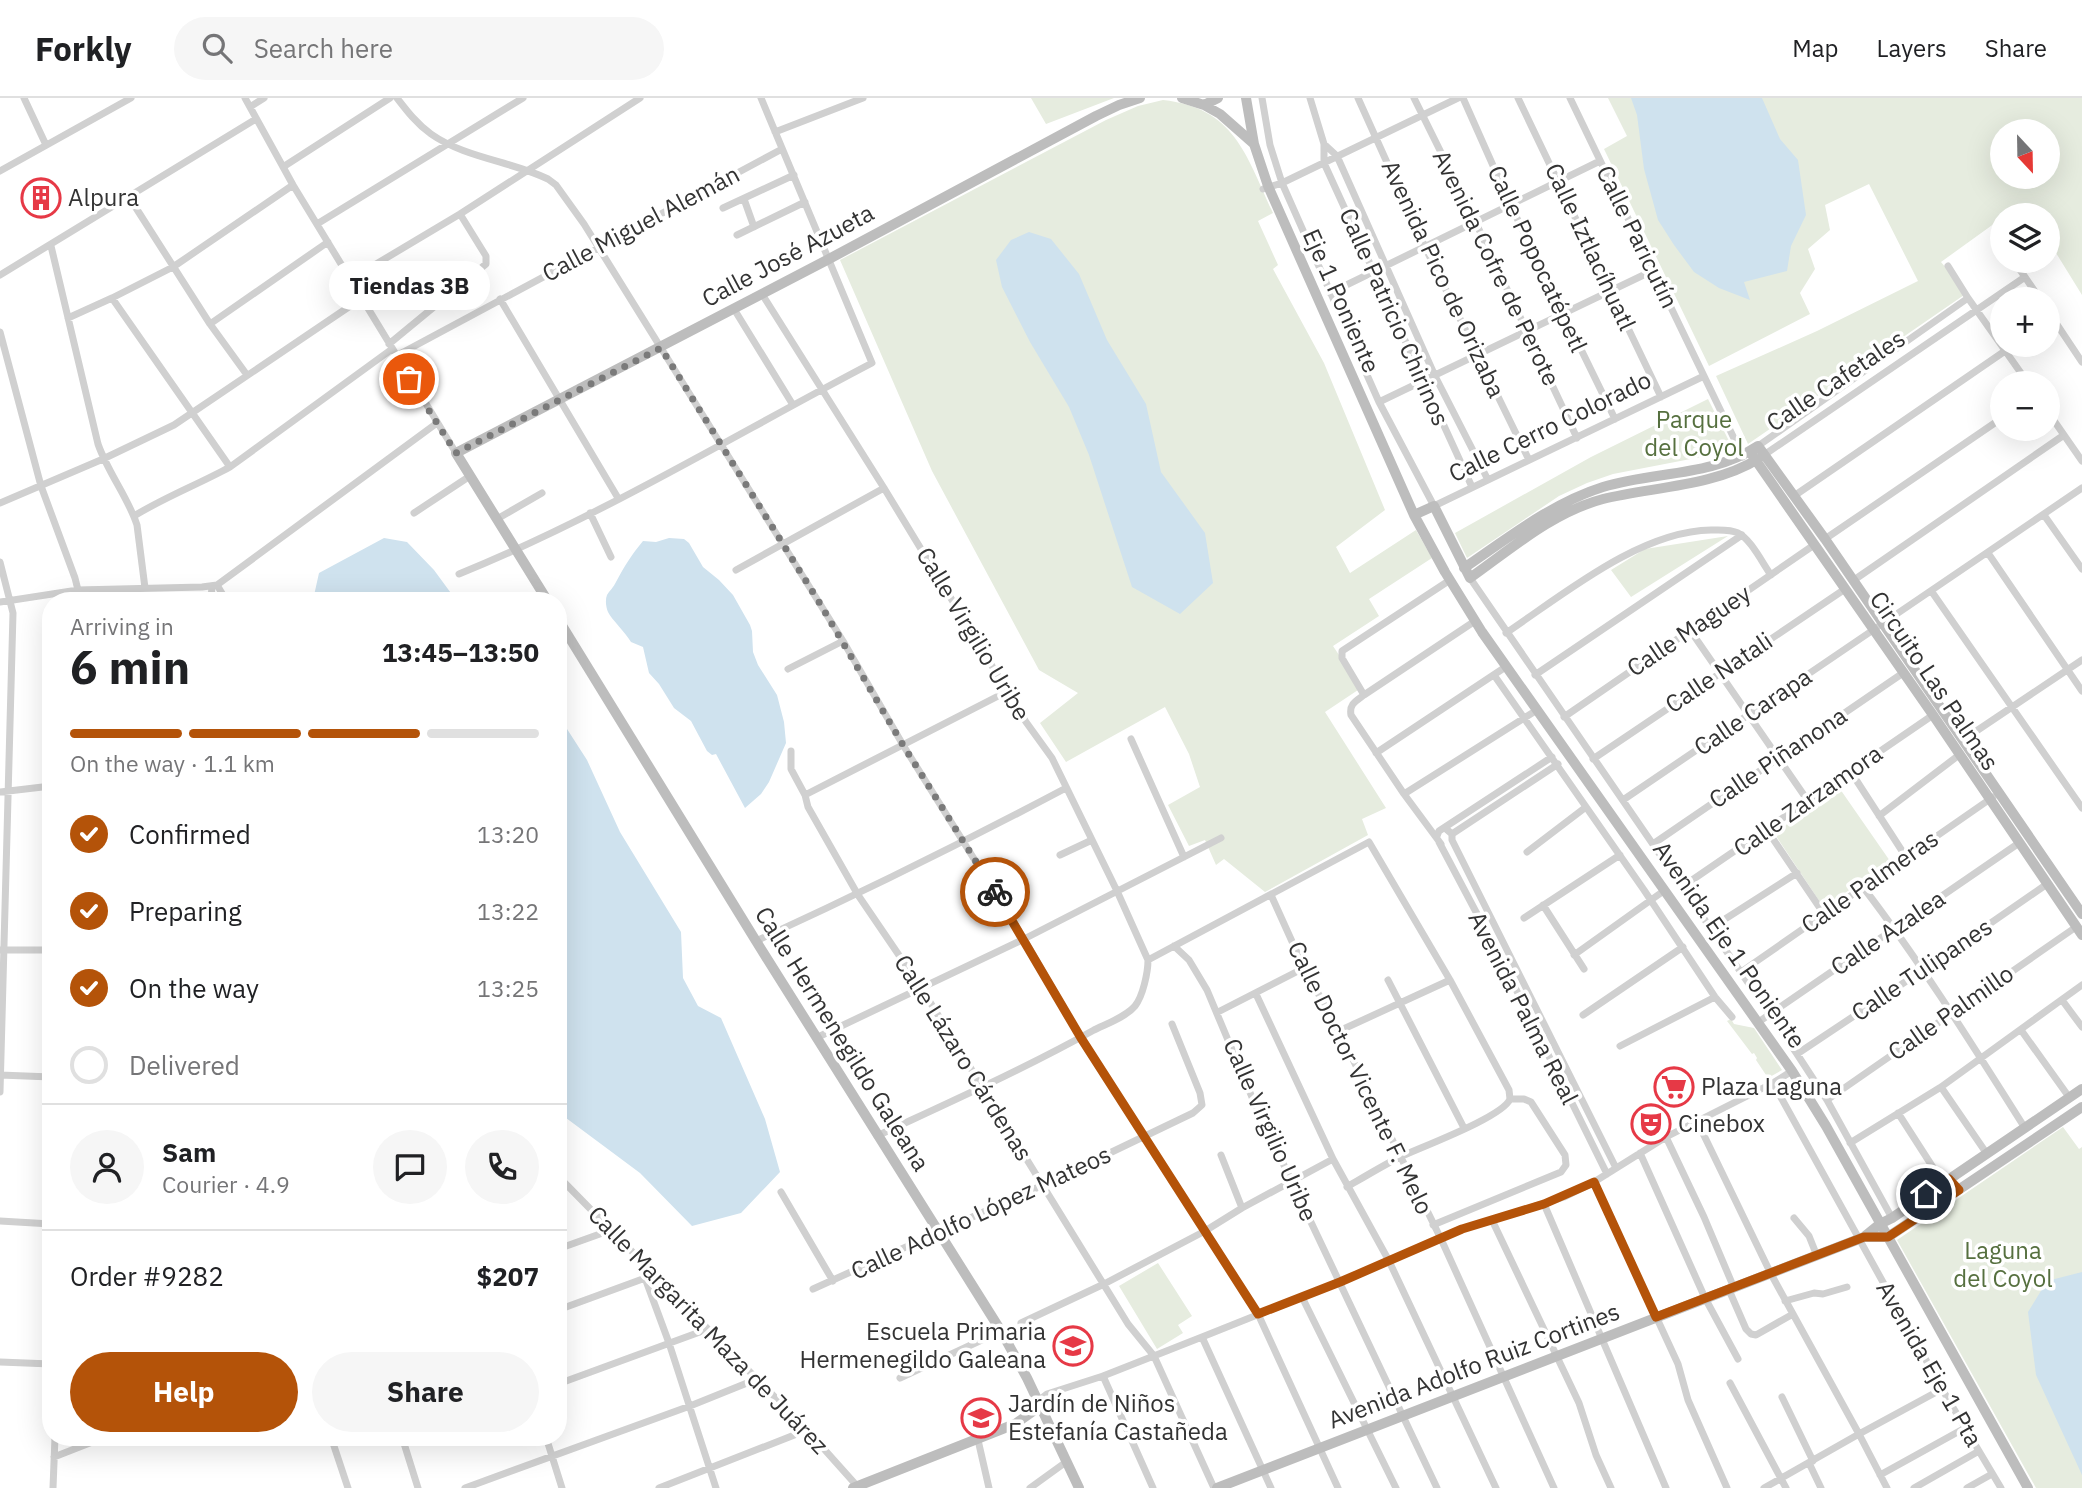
<!DOCTYPE html>
<meta charset="utf-8">
<style>
body{margin:0;font-family:"IBM Plex Sans",sans-serif;background:#f6f6f6;color:#202124;height:100vh;display:flex;flex-direction:column;font-size:26px;white-space:nowrap}
*{box-sizing:border-box;margin:0}
p{font-size:23px;color:#757577}
.icon{flex:none;width:38px;height:38px;fill:none;stroke:currentColor;stroke-width:2;stroke-linecap:round;stroke-linejoin:round}
.map{position:relative;flex:1;overflow:hidden}
.details{position:absolute;left:42px;top:494px;width:525px;height:854px;display:flex;flex-direction:column;background:#fff;border-radius:28px;box-shadow:0 7px 28px #0002}
.details>*{flex:none}
.needle{width:46px;rotate:158deg}
.controls{position:absolute;left:1990px;top:21px;display:grid;gap:14px}
.controls a{display:grid;place-items:center;width:70px;height:70px;border-radius:50%;background:#fff;box-shadow:0 7px 28px #0002;font-size:35px}
.pin{position:absolute;display:grid;place-items:center;width:60px;height:60px;color:#fff;margin:-30px;border:4px solid #fff;border-radius:50%;box-shadow:0 2px 7px #0007}
.courier{position:absolute;display:grid;place-items:center;width:70px;height:70px;margin:-35px;border:5px solid #b45309;border-radius:50%;background:#fff;color:#222;box-shadow:0 2px 9px #0007}
.bubble{position:absolute;height:49px;border-radius:24px;background:#fff;box-shadow:0 7px 28px #0002;font-size:23px;font-weight:700;line-height:49px;text-align:center}
.head em{font-style:normal;font-weight:700}
.head div{display:flex;flex-direction:column-reverse}
.head{display:flex;align-items:center;justify-content:space-between;height:119px;padding:0 28px}
h1{font-size:46px;font-weight:700;line-height:52px}
.bar{display:grid;grid-template-columns:repeat(4,1fr);gap:10px 7px;align-content:center;height:84px;padding:0 28px}
.bar i{height:9px;border-radius:5px;background:#e0e0e0}
.bar .selected{background:#b45309}
.bar p{grid-column:span 4}
.line{display:flex;align-items:center;gap:18px;padding:0 28px;border-top:2px solid #e0e0e0}
.line div{flex:1}
.round{display:grid;place-items:center;flex:none;width:74px;height:74px;border-radius:37px;background:#f6f6f6}
ol{padding:0 28px;list-style:none}
li{display:flex;align-items:center;gap:21px;height:77px}
li p{margin-inline-start:auto}
li .icon{padding:7px;border-radius:50%;background:#b45309;color:#fff;stroke-width:4}
li:last-child{color:#757577}
li i{width:38px;height:38px;border:4px solid #e0e0e0;border-radius:50%}
.action{display:flex;gap:14px;margin-top:auto;padding:14px 28px}
.action a{flex:1;height:80px;border-radius:42px;background:#b45309;color:#fff;font-size:28px;font-weight:700;line-height:80px;text-align:center}
.action a+a{background:#f6f6f6;color:#202124}
header{display:flex;align-items:center;gap:42px;box-sizing:border-box;height:98px;padding:0 35px;background:#fff;border-bottom:2px solid #e0e0e0}
header strong{font-size:33px}
nav{display:flex;gap:38px;margin-inline-start:auto;font-size:24px}
.search{width:490px;height:63px;background:#f6f6f6;display:flex;align-items:center;gap:18px;box-sizing:border-box;padding:0 24px;border-radius:38px;color:#757577;font-size:26px}
.map>svg:first-child{display:block}
</style>
<header>
<strong>Forkly</strong>
<div class="search"><svg class="icon" aria-label="search" viewBox="0 0 24 24"><circle cx="10" cy="10" r="6"/><path d="M15 15l6 6"/></svg>Search here</div>
<nav><a>Map</a><a>Layers</a><a>Share</a></nav>
</header>
<div class="map">
<svg width="2082" height="1390" viewBox="0 0 2082 1390">
<rect width="100%" height="100%" fill="#fff"/>
<path fill="#e6ecdf" fill-rule="evenodd" d="M1031 0H1114L1046 26Z
M1608 0H2082V197L2048 142V117H2032L2027 111 2013 112 2005 117H2002V120L1941 164 1967 195 1748 346 1716 278 1817 233 1918 183 1869 86 1825 107 1830 132 1808 151 1815 171 1800 195 1810 216 1709 268 1604 51 1627 38ZM2002 33H2048V79H2002Z
M1163 2C1235 10 1246 57 1273 115L1258 123 1278 167 1273 171 1324 265 1385 412 1336 449 1350 475 1416 432 1432 460 1369 501 1379 518 1333 548 1361 590 1325 614 1386 710 1362 721 1368 737 1265 794 1224 761 1216 767 1205 742 1189 748 1168 707 1200 689 1189 656 1165 609 1066 664 1040 625 1078 595 1039 572 932 373 840 162 1106 22 1138 8Z
M1708 301 1731 347 1732 353 1613 376 1587 385 1559 398 1467 460 1455 435 1591 359Z
M1728 438 1631 499 1611 472 1645 451Z
M1840 691 1890 763 1824 810 1774 735Z
M1731 921 1734 926 1754 930 1782 972 1768 980 1756 962 1757 960 1754 955 1752 956 1727 923Z
M2063 1029 2079 1051 2082 1049V1390H2036L1897 1142Z
M1158 1165 1192 1218 1178 1227 1183 1235 1157 1251 1119 1188Z"/>
<path fill="#cfe2ee" d="M1631 0H1762L1780 41 1798 62 1806 117 1791 148 1787 173 1744 184 1750 202 1719 190 1694 174 1674 147 1658 122 1644 71 1637 17Z
M1029 134 1051 141 1079 176 1107 242 1146 306 1161 374 1205 435 1213 485 1180 516 1132 489 1089 357 1069 309 1030 244 1002 189 996 162 1011 142Z
M384 440 407 444 434 472 456 502H313L319 475Z
M669 440 684 441 689 445 703 469 719 482 733 497 750 527 752 533 753 554 758 567 777 597 784 624 786 645 769 684 761 696 745 710 716 656 712 657 707 653 691 623 674 610 659 586 649 575 643 549 631 544C625 534 612 522 608 514 606 509 605 502 607 497 609 493 614 489 616 484 624 469 632 456 643 443L656 444Z
M558 617 587 662 620 734 681 834 683 880 698 908 721 920 765 1021 780 1074 741 1115 692 1128 640 1075 558 1014Z
M2082 1174V1377L2036 1277 2028 1214 2047 1183Z"/>
<g fill="none" stroke-linecap="round" stroke-linejoin="round">
<path stroke="#d0d0d0" stroke-width="7" d="M24 0 46 47
M245 0 293 87 456 355
M397 0C407 13 417 26 431 36 465 60 511 63 548 81L556 87 584 126 843 543 903 647 1024 841 1081 940 1258 1216 1338 1390
M1262 0 1270 47 1282 85 1379 304 1434 408 1704 278
M1310 0 1324 46V65L1472 389
M1358 0 1425 149 1529 362
M1414 0 1476 125 1577 340
M1463 0 1511 108 1615 321
M1518 0 1661 299
M1570 0 1743 359
M250 9 264 0
M775 34 863 0
M1324 46 1337 58 1435 278 1488 382
M283 69 390 0
M0 73 131 0
M1263 91 1282 85 1458 0
M129 99 210 226 247 277
M744 101 754 129
M723 110 794 77
M317 126 523 0
M737 137 805 104
M2000 143 2002 146
M51 148 98 346C108 375 128 399 137 427L145 490V502
M2014 163 2040 201
M1948 168 1968 200 2028 285
M0 177 256 21
M351 181 460 116 640 0
M1330 195 1600 63
M762 196 884 390 1026 624 1052 660 1117 793 1148 862C1148 874 1143 898 1135 908 1126 919 1106 926 1094 932 1024 971 950 1004 877 1038
M112 200 230 369
M500 201 618 400
M734 211 793 307
M2048 213 2082 264
M68 220 112 200 173 169 293 87
M210 226 328 144
M0 234 41 388 75 480 78 492 79 502
M389 246 486 166V158L460 116
M396 258 782 51
M1379 304 1654 172
M2048 314 2082 363
M1758 348 1968 200
M1764 357 2025 179
M1794 398 2005 253
M0 405 103 361 174 327 362 200
M414 415 470 378
M590 415 611 459
M2044 417 2082 471
M134 418C165 399 199 386 230 369L392 251
M497 421 542 395
M1825 441 2002 320
M1988 455 2082 593
M0 464 13 515 0 994
M736 472 884 390
M459 476C602 418 736 336 872 265L761 0
M1470 480 1797 956 1827 1002 1892 1120
M1854 482 2064 337
M217 487 226 502
M1932 494 2082 710
M211 502 212 488
M0 504 78 492 202 489 217 487 437 325
M1690 532 1808 703
M1506 535C1564 496 1640 433 1711 432 1720 432 1730 431 1738 435 1750 440 1763 466 1771 477
M788 571 843 543
M1494 577 1644 792 1715 899 1732 919
M1535 577 1742 437
M1364 597 1342 560V553L1450 482
M1564 619 1814 447
M1131 641 1184 759
M1963 642 2082 562
M791 653V671L805 697 808 709 858 797 922 891 1128 1226 1154 1258 1214 1390
M1376 655 1507 568
M1593 661 1845 491
M1851 674 1906 759
M0 694 51 688
M1404 696 1537 612
M805 697 1008 593
M1623 702 2082 390
M1879 718 1959 657
M1445 730 1452 736V742L1616 1070
M1767 732 1824 816
M1452 736 1558 666
M1437 738 1439 733 1552 659
M1439 744 1503 865 1607 1076
M1441 746 1404 696 1351 617C1349 606 1356 603 1364 597L1475 523
M1653 746 1903 575
M1527 754 1586 709
M1060 757 1092 742
M1682 789 1933 617
M1863 789C1922 866 1973 948 2025 1030
M1271 797 1304 870 1339 933 1441 1141 1554 1390
M1543 807 1584 871
M1524 820 1620 757
M1711 830 1797 775
M756 843C861 795 964 744 1066 690
M1174 848 1189 862 1207 892 1254 1004 1437 1390
M1 852H51
M1574 857 1665 792
M1148 862 1369 744 1450 882 1509 992 1510 1001
M1741 874 1993 699
M1388 882 1464 1030
M1256 896 1333 1061 1389 1163 1496 1390
M2062 902 2082 929
M1218 914 1304 870
M1583 917 1683 849
M1757 925 2019 745
M2021 932 2069 999
M1339 933 1450 882
M816 940 1024 841 1221 740
M1620 948 1715 899
M1797 956 1923 872 2047 786
M0 977 51 979
M1773 985 1942 1291 2001 1390
M1941 989 1987 1056
M1827 1002 2076 829
M1898 1015 1943 1085
M1697 1023 1771 1176 1859 1336 1887 1390
M1666 1039 1704 1119 1734 1190
M1850 1045 1941 989 2082 887
M1640 1055 1705 1200 1738 1261
M1221 1057 1242 1110
M558 1078 807 1332 858 1389
M1594 1084 1678 1266 1688 1302 1727 1390
M1347 1089C1364 1079 1382 1068 1400 1059 1421 1049 1503 1019 1510 1001
M781 1094 833 1183
M1544 1106 1666 1390
M1794 1120 1809 1138 1817 1158
M1492 1122 1579 1305 1596 1357 1611 1390
M0 1123 51 1126
M1433 1127 1561 1074 1566 1067 1565 1057 1531 1004 1524 1001H1510
M558 1151 611 1132
M645 1180 669 1245 716 1390
M813 1191 1043 1087 1193 1015 1202 1007 1200 995 1172 926
M1729 1192 1746 1231 1751 1236 1756 1237 1793 1216
M1302 1199 1396 1390
M1785 1203 1814 1195 1823 1196 1847 1189
M558 1212 648 1179
M1021 1225 1104 1186 1205 1133 1242 1110 1333 1061
M1202 1239 1271 1390
M0 1264 51 1266
M1103 1278 1153 1390
M900 1280 1001 1233
M1730 1285 1786 1390
M558 1286 708 1231
M1782 1299 1813 1363
M1038 1306 1042 1300 1047 1296 1103 1278 1202 1239 1340 1184 1462 1131 1564 1099 1594 1084 1666 1039 1773 985 1792 973
M331 1339 348 1390
M402 1339 418 1390
M546 1339 562 1390
M978 1342 989 1390
M403 1343 416 1339
M54 1359 105 1339
M1809 1365 1821 1390
M1880 1377 1965 1330
M53 1390 55 1339
M465 1390 690 1308 757 1281
M659 1390 807 1332
M1030 1390 1066 1364
M1764 1390 1859 1336 1942 1291
M1914 1390 1979 1353
M1967 1390 1992 1376"/>
<path stroke="#bdbdbd" stroke-width="10" d="M1182 0 1204 7 1220 16 1254 46
M1246 0 1254 46 1268 88 1414 417 1445 474 1482 534 1792 973 1826 1028 2028 1390
M1204 7 1218 0
M1750 354 1933 617 2082 837
M1414 417 1434 408 1470 480C1511 451 1553 414 1603 401 1652 389 1715 388 1758 361
M1464 470C1508 440 1552 405 1603 389 1655 373 1711 379 1758 348L1825 441 2082 816
M547 502 456 355 829 161 1096 18 1119 7 1140 0
M558 521 756 843 1001 1233 1027 1280 1079 1390
M1864 1139 1880 1126 1892 1120 2082 991
M853 1390 1015 1326 1032 1314 1038 1306
M1217 1390 1859 1141 1864 1139H1888L2082 1009"/>
</g>
<g fill="none" stroke-linecap="round" stroke-linejoin="round">
<path stroke="#7a7a7a" stroke-width="7" stroke-dasharray="0 12.6" d="M409 281 456 355 661 250 819 504 903 647 995 794"/>
<path stroke="#b45309" stroke-width="9" d="M995 794 1081 940 1258 1216 1340 1184 1462 1131 1544 1106 1594 1084 1656 1219 1864 1139H1888L1959 1092 1949 1081 1926 1096"/>
</g>
<defs>
<g id="building-ring" transform="scale(2.0125)"><circle r="9.5" fill="#fff" stroke="#e63946" stroke-width="1.5"/><path d="M-4-6H4V6H1V3H-1V6H-4ZM-2.5-4.3h1.7v1.8h-1.7ZM.8-4.3h1.7v1.8H.8ZM-2.5-1h1.7V.8h-1.7ZM.8-1h1.7V.8H.8Z" fill="#e63946"/></g>
<g id="supermarket-ring" transform="scale(2.0125)"><circle r="9.5" fill="#fff" stroke="#e63946" stroke-width="1.5"/><path d="M-6-5.5h2.5l.6 2H6L4.5 2H-2.5L-4.4-4H-6ZM-1.5 3.2a1.3 1.3 0 1 0 .1 0ZM3 3.2a1.3 1.3 0 1 0 .1 0Z" fill="#e63946"/></g>
<g id="theatre-ring" transform="scale(2.0125)"><circle r="9.5" fill="#fff" stroke="#e63946" stroke-width="1.5"/><path d="M-5-5.5Q0-4 5-5.5V0Q5 5 0 6Q-5 5-5 0ZM-3.3-2.5H-1v1.5H-3.3ZM1-2.5H3.3v1.5H1ZM-2.8 1Q0 5.5 2.8 1Z" fill="#e63946"/></g>
<g id="school-ring" transform="scale(2.0125)"><circle r="9.5" fill="#fff" stroke="#e63946" stroke-width="1.5"/><path d="M0-5L7-2L0 1L-7-2ZM-4 1L0 2.5L4 1V4Q0 6-4 4Z" fill="#e63946"/></g>
</defs>
<g fill-rule="evenodd">
<use href="#building-ring" x="41" y="100"/>
<use href="#supermarket-ring" x="1674" y="989"/>
<use href="#theatre-ring" x="1651" y="1026"/>
<use href="#school-ring" x="1073" y="1248"/>
<use href="#school-ring" x="981" y="1320"/>
</g>
<g text-anchor="middle" stroke-width="7" stroke-linejoin="round" paint-order="stroke">
<g font-size="24" fill="#333" stroke="#fff" text-anchor="start">
<text x="68" y="108">Alpura</text>
<text x="1701" y="997">Plaza Laguna</text>
<text x="1678" y="1034">Cinebox</text>
<text x="1046" y="1242" text-anchor="end">Escuela Primaria<tspan x="1046" dy="28">Hermenegildo Galeana</tspan></text>
<text x="1008" y="1314">Jardín de Niños<tspan x="1008" dy="28">Estefanía Castañeda</tspan></text>
</g>
<g font-size="24" fill="#333" stroke="#fff">
<text transform="translate(641 126) rotate(-28)" y="8">Calle Miguel Alemán</text>
<text transform="translate(1637 139) rotate(64)" y="8">Calle Paricutín</text>
<text transform="translate(1590 149) rotate(65)" y="8">Calle Iztlacíhuatl</text>
<text transform="translate(788 158) rotate(-28)" y="8">Calle José Azueta</text>
<text transform="translate(1537 161) rotate(65)" y="8">Calle Popocatépetl</text>
<text transform="translate(1496 170) rotate(64)" y="8">Avenida Cofre de Perote</text>
<text transform="translate(1443 181) rotate(65)" y="8">Avenida Pico de Orizaba</text>
<text transform="translate(1341 203) rotate(66)" y="8">Eje 1 Poniente</text>
<text transform="translate(1394 219) rotate(66)" y="8">Calle Patricio Chirinos</text>
<text transform="translate(1836 283) rotate(-34)" y="8">Calle Cafetales</text>
<text transform="translate(1550 329) rotate(-26)" y="8">Calle Cerro Colorado</text>
<text transform="translate(1689 533) rotate(-34)" y="8">Calle Maguey</text>
<text transform="translate(973 536) rotate(59)" y="8">Calle Virgilio Uribe</text>
<text transform="translate(1719 575) rotate(-34)" y="8">Calle Natali</text>
<text transform="translate(1934 583) rotate(56)" y="8">Circuito Las Palmas</text>
<text transform="translate(1753 614) rotate(-34)" y="8">Calle Carapa</text>
<text transform="translate(1778 660) rotate(-34)" y="8">Calle Piñanona</text>
<text transform="translate(1808 703) rotate(-35)" y="8">Calle Zarzamora</text>
<text transform="translate(1870 784) rotate(-35)" y="8">Calle Palmeras</text>
<text transform="translate(1888 835) rotate(-34)" y="8">Calle Azalea</text>
<text transform="translate(1729 847) rotate(55)" y="8">Avenida Eje 1 Poniente</text>
<text transform="translate(1922 872) rotate(-34)" y="8">Calle Tulipanes</text>
<text transform="translate(1523 910) rotate(63)" y="8">Avenida Palma Real</text>
<text transform="translate(1951 915) rotate(-35)" y="8">Calle Palmillo</text>
<text transform="translate(842 941) rotate(58)" y="8">Calle Hermenegildo Galeana</text>
<text transform="translate(963 960) rotate(58)" y="8">Calle Lázaro Cárdenas</text>
<text transform="translate(1360 980) rotate(64)" y="8">Calle Doctor Vicente F. Melo</text>
<text transform="translate(1270 1032) rotate(66)" y="8">Calle Virgilio Uribe</text>
<text transform="translate(981 1115) rotate(-25)" y="8">Calle Adolfo López Mateos</text>
<text transform="translate(708 1232) rotate(46)" y="8">Calle Margarita Maza de Juárez</text>
<text transform="translate(1929 1266) rotate(60)" y="8">Avenida Eje 1 Pta</text>
<text transform="translate(1474 1268) rotate(-21)" y="8">Avenida Adolfo Ruiz Cortines</text>
</g>
<g font-size="24" fill="#56703f" stroke="#fff">
<text x="1694" y="330">Parque<tspan x="1694" dy="28">del Coyol</tspan></text>
<text x="2003" y="1161">Laguna<tspan x="2003" dy="28">del Coyol</tspan></text>
</g>
</g>
</svg>
<div class="controls">
<a><svg class="needle" viewBox="-14 -14 28 28"><path d="M0-13l5 13h-10z" fill="#e53935"/><path d="M0 13l5-13h-10z" fill="#757577"/></svg></a>
<a><svg class="icon" aria-label="layers" viewBox="0 0 24 24"><path d="M12 4l9 5-9 5-9-5zM3 14l9 5 9-5"/></svg></a>
<a>+</a>
<a>−</a>
</div>
<div class="pin" style="left:409px;top:281px;background:#ea580c"><svg class="icon" aria-label="bag" viewBox="0 0 24 24"><path d="M5 8h14l-1 12H6zM9 8a3 3 0 0 1 6 0"/></svg></div>
<div class="pin" style="left:1926px;top:1096px;background:#1f2937"><svg class="icon" aria-label="home" viewBox="0 0 24 24"><path d="M3 11l9-7 9 7M6 9v11h12V9"/></svg></div>
<div class="courier" style="left:995px;top:794px"><svg class="icon" aria-label="bike" viewBox="0 0 24 24"><circle cx="6" cy="16" r="4"/><circle cx="18" cy="16" r="4"/><path d="M6 16l4-8h5l3 8M10 8l3 8H6M13 5h3"/></svg></div>
<div class="bubble" style="left:329px;top:163px;width:161px">Tiendas 3B</div>
<section class="details">
<div class="head"><div><h1>6 min</h1><p>Arriving in</p></div><em>13:45–13:50</em></div>
<div class="bar"><i class="selected"></i><i class="selected"></i><i class="selected"></i><i></i><p>On the way · 1.1 km</p></div>
<ol>
<li><svg class="icon" aria-label="check" viewBox="0 0 24 24"><path d="M5 12l5 5 9-10"/></svg>Confirmed<p>13:20</p></li>
<li><svg class="icon" aria-label="check" viewBox="0 0 24 24"><path d="M5 12l5 5 9-10"/></svg>Preparing<p>13:22</p></li>
<li><svg class="icon" aria-label="check" viewBox="0 0 24 24"><path d="M5 12l5 5 9-10"/></svg>On the way<p>13:25</p></li>
<li><i></i>Delivered</li>
</ol>
<div class="line" style="height:126px"><a class="round"><svg class="icon" aria-label="person" viewBox="0 0 24 24"><circle cx="12" cy="8" r="4"/><path d="M4 21q1-7 8-7t8 7"/></svg></a><div><b>Sam</b><p>Courier · 4.9</p></div><a class="round"><svg class="icon" aria-label="chat" viewBox="0 0 24 24"><path d="M4 5h16v11H9l-5 4z"/></svg></a><a class="round"><svg class="icon" aria-label="phone" viewBox="0 0 24 24"><path d="M5 4h4l2 5-3 2q2 4 5 5l2-3 5 2v4C11 20 4 13 5 4z"/></svg></a></div>
<div class="line" style="height:91px"><div>Order #9282</div><b>$207</b></div>
<div class="action"><a>Help</a><a>Share</a></div>
</section>
</div>
